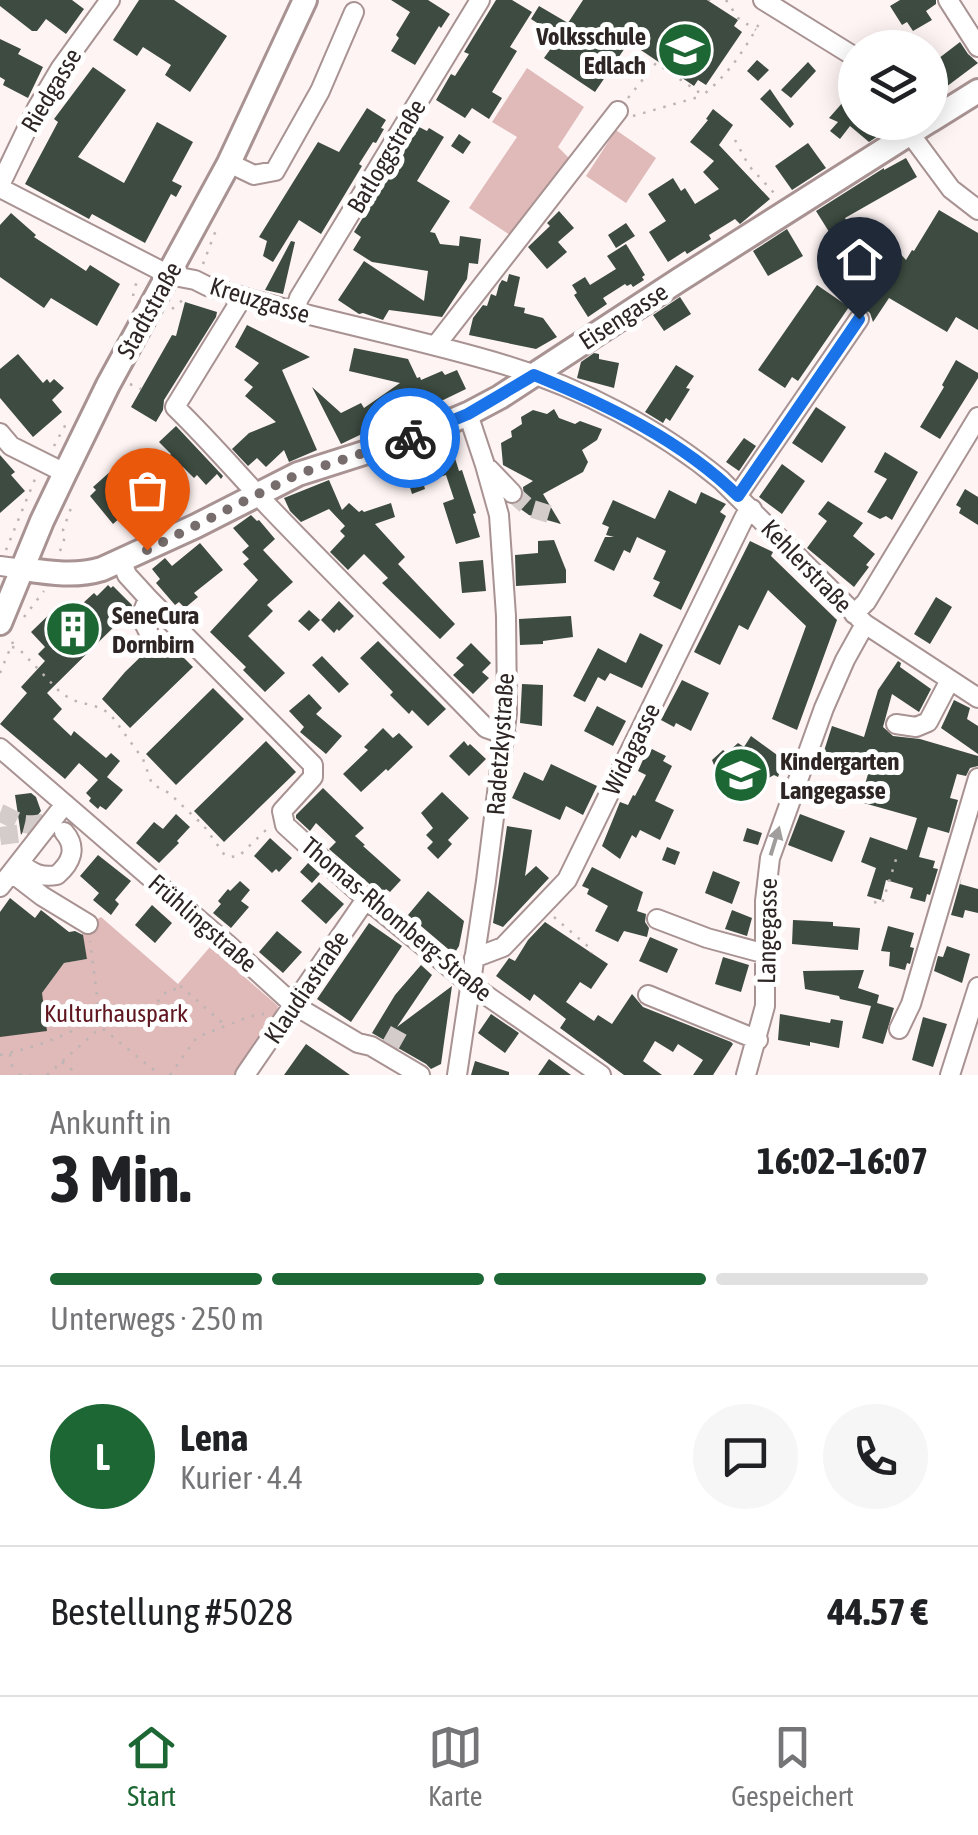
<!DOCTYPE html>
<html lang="de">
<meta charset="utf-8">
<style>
body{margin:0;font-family:"Asap Condensed",sans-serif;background:#f6f6f6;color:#202124;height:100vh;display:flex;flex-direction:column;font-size:38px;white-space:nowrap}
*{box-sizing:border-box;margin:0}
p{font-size:32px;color:#757577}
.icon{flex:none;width:55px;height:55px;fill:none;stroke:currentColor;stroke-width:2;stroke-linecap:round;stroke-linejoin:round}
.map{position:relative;height:1075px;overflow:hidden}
.side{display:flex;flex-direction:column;background:#fff;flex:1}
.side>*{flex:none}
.buttons{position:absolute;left:838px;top:30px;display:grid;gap:20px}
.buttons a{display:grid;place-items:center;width:110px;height:110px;border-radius:50%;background:#fff;box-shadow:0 5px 25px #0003;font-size:50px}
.pin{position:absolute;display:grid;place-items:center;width:85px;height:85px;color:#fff;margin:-102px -42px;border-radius:50% 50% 50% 0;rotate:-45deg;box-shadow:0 0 10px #0007}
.pin .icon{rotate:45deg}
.courier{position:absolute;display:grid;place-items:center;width:100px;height:100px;margin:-50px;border:8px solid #1a73e8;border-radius:50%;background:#fff;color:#222;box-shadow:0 2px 12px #0007}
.head em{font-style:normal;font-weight:700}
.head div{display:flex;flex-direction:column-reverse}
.head{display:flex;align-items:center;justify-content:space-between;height:170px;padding:0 50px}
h1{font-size:65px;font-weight:700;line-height:75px}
.bar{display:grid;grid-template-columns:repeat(4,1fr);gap:15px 10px;align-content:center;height:120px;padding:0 50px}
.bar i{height:12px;border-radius:8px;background:#e0e0e0}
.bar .current{background:#1d6734}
.bar p{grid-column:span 4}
.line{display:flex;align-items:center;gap:25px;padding:0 50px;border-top:2px solid #e0e0e0}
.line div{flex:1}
.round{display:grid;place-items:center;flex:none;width:105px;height:105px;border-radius:52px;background:#f6f6f6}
.tabs{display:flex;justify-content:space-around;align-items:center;height:140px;border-top:2px solid #e0e0e0;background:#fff;font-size:28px;color:#757577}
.tabs a{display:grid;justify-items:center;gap:5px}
.tabs .current{color:#1d6734}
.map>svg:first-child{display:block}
</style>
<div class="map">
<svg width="978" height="1075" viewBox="0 0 978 1075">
<rect width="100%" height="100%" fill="#fef4f4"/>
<path fill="#e0b9b9" d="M527 68 584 107 558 147 572 161 513 237 469 208 517 137 492 122Z
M616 130 656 158 626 203 586 176Z
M101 917 178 984 210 947 278 1006 276 1012 284 1011 236 1075H0V1037L42 993 64 963 87 959 81 929Z"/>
<path fill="#3d4b40" d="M0 0H72L84 9 66 34 46 19 37 31H32L0 6Z
M139 0H174L227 36 190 92 165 75 171 65 143 47 137 56 113 40Z
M391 0H428L450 14 441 28 439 26 415 65 391 51 399 38 396 35 410 12Z
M496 0H512L532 12 510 47 517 51 492 92 502 98 489 119 472 108 465 118 436 100 451 74 455 76 469 54 464 52Z
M583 0H707L738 20 734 26 742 32 706 85 698 80 694 86 629 42 595 92 544 58 559 37 531 19 539 6 568 23Z
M900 0H936V4L926 11 932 20 913 31 907 22 902 25 890 6Z
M0 39 21 49 18 54 43 67 28 98 3 85 5 80 0 77Z
M960 42 968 54 978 63 938 93 930 83V65Z
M757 60 769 70 758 81 747 71Z
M808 62 816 71 791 98 781 90Z
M93 67 126 90 78 157 124 183 157 122 193 142 172 181 182 186 176 197 171 194 145 243 92 214 89 219 25 184 58 122 54 119Z
M770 89 794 124 790 128 760 99Z
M844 101 855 110 854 122H890L878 136 869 142 850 126 840 139 830 131 838 122 829 118Z
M367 108 386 120 381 128 384 129 376 143 373 142 359 164 362 166 321 234 299 220 273 262 263 256 267 241 259 237 318 142 339 152Z
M713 109 733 125 719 145 770 199 740 224 735 219 709 235 711 239 687 254 685 251 668 262 649 232 666 221 648 194 673 178 681 191 685 188 695 204 719 189 703 172 714 161 690 142 708 120 706 119Z
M419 127 427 131 429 128 444 137 417 181 450 201 430 232 435 233 440 244 459 246 460 236 481 239 478 264 469 263 467 279 442 317 389 310 383 320 363 313 359 314 338 300 364 261 424 301 428 271 372 262 353 250 361 237 354 232Z
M459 134 471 142 463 154 451 146Z
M808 143 826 168 792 190 775 166Z
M906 158 917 177 845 218 857 240 844 258 833 247 836 243 816 211 884 168V170Z
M939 210 978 233V330L956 317 947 332 889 298 873 322 870 313 863 308 883 274 857 244 876 227 906 260 912 250 914 251Z
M559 211 574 228 558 242 567 252 547 269 528 247 550 226 547 223Z
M11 213 36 235 34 237 86 271 90 265 120 284 97 326 51 298 44 308 0 277V225Z
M626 223 635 236 616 248 608 235Z
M787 229 803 256 768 276 753 251Z
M291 241 295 242 283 294 265 290Z
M626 244 645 275 642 277 644 280 633 287 631 284 627 286 625 284 603 298 607 304 588 317 574 295 577 293 572 285 585 277 590 285 616 269 607 256Z
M509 274 520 277 514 306 525 308 524 313 543 318 557 337 536 349 469 335 473 318 483 305 487 306 491 294 496 296 499 285 502 280 507 282Z
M817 285 849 307 798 381 792 377 785 388 758 370Z
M680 297 691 314 664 331 653 315Z
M185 302 217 312 216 317 164 400 163 410 156 422 131 407 172 335 176 336Z
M247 325 310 357 282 370 317 450 289 462 284 450 266 467 257 458 248 466 232 449 249 433 276 422 245 396 253 387 244 380 259 363 235 347Z
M354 348 408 359 417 378 420 377 421 380 442 371 445 375 457 370 466 389 404 419 406 422 368 435 366 432 341 444 312 387 341 413 361 403 364 408 400 383 349 371Z
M594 353 599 354V359L619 363 614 388 577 378 581 362Z
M18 354 43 383 47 379 50 383 54 379 64 388 52 400 62 412 33 437 0 398V369Z
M956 360 978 373V378L940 439 920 427 944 387 942 385Z
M676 365 694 376 686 388 690 389 670 421 666 418 663 423 645 412Z
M816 407 846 427 822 463 792 443Z
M554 409 559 418 575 424 580 421 602 429 597 440 582 450 588 462 583 472 543 494 561 524 529 515 515 505 524 497 523 487 533 481 503 465 501 443 512 437 511 431 522 424 521 417 533 410 547 414Z
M176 426 223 476 221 479 217 474 206 485 197 475 194 478 183 467 162 487 177 503 165 515 146 495 113 524 90 496 96 490 93 487 111 471 130 493 171 454 159 442Z
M744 438 756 446 739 471 726 462Z
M450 442 459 471 462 470 476 513 473 514 480 537 456 544 443 503 454 499 446 475 423 482 425 489 412 494 401 458Z
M885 452 918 472 892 520 886 516 880 519 867 512 887 479 874 472Z
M0 455 15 472 11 475 25 491 0 513Z
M782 464 805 481 782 514 759 497Z
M329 480 342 510 349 503 359 512 362 510 364 512 391 503 395 517 375 524 405 557 398 564 455 624 440 639 382 583 388 578 364 554 348 570 330 552 345 536 340 531 345 526 329 509 301 522 290 511 284 498Z
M965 489 978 497V525L959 513 961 508 956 505Z
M669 490 696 504 701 492 726 504 720 512 726 516 681 610 653 596 660 582 653 579 666 551 637 537 630 553 624 550 614 571 594 561 605 537H614L606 535 609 527 602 524 613 500 655 519Z
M828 501 863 523 853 536 875 554 866 565 869 567 854 587 807 548 827 521 818 514Z
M251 515 257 521 259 520 275 539 263 550 293 582 267 605 273 611 248 636 285 673 265 692 243 670 246 667 210 632 258 580 243 564 249 559 242 552 249 546 233 528Z
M554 540 566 570V583L516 586 515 555 538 553V541Z
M750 541 773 552 771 556 837 620 797 730 772 719 806 626 768 590 748 630 739 625 720 665 694 652Z
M200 543 223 570 194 593 198 597 185 608 179 602 175 605 156 583 160 579 152 569 165 558 172 566Z
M483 560 486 591 462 593 459 562Z
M108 585 111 588 113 586 132 605 130 611 47 693 62 709 53 719 71 736 74 731 106 758 111 753 120 761 107 777 123 790 106 810 100 806 98 809 89 801 91 798 86 793 98 780 79 763 65 779 0 724 27 693 21 687 45 661 38 654 45 647 31 632 60 604 71 614 94 593 97 596Z
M936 597 952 607 930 644 914 634Z
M339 601 354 616 339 631 337 629 334 633 321 620Z
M309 610 320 620 309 631 298 621Z
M571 616 573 637 543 641V644L520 645 519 619Z
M640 633 663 645 642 688 610 673 605 681 598 677 585 702 573 696 598 648 626 663Z
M162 636 193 667 130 728 102 699 125 672Z
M378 641 446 709 428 726 412 710 409 714 390 695 393 692 360 658Z
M471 643 491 663 482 672 489 678 473 694 453 675 464 665 456 658Z
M322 656 349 684 339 693 312 665Z
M898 661 901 663 900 667 931 689 919 712 892 694 883 727 893 736 920 739 978 756V766L970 768 966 776 957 774 950 798 958 800 949 833 928 827 919 857 935 861 933 868 938 869 930 895 927 894 925 902 910 898 913 888 886 880 881 900 867 896 876 868 861 862 870 837 907 850 917 818 860 802 870 767 824 751 832 726 864 737 878 690Z
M682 680 709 693 691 731 676 723 674 727 661 720Z
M522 684 543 685 542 726 520 723Z
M213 688 244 719 176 785 146 754Z
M309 694 322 708 316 714 342 736 326 754 300 732 304 727 289 711Z
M954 700 970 708 967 719 978 726V754L941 728Z
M597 706 626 721 613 746 584 731Z
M383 728 393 738 399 733 413 747 388 771 386 769 361 792 343 774 368 750 364 747Z
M751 736 784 760 778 777 774 775 763 781 757 777 748 789 718 775 712 760 723 750 727 753 738 743 744 747Z
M266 741 296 772 224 842 194 811Z
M464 741 468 746 470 744 486 759 469 776 449 756Z
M652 749 666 756 663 761 672 766 655 801 674 810 660 840 640 830 636 838 632 835 620 859 602 846 620 802 628 805 633 795 635 796 646 775 638 771 646 753 649 754Z
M551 764 597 786 583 815 566 806 560 820 512 798 524 772 543 781Z
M323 788 364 828 355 836 365 845 363 846 401 880 390 892 386 889 381 894 329 849 336 842 316 823 310 831 296 818V815Z
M442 792 469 818 448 840 452 844 438 859 427 848 433 842 426 835 433 828 421 813Z
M31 793 36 797 41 811 31 824H28L21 835 15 795Z
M176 814 190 827 177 841 179 843 159 863 136 843 154 822 163 829Z
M800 814 845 831 832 862 788 845Z
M507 826 532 830 525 876 536 866 549 878 503 927 493 923Z
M747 828 762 833 758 845 743 841Z
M270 838 292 858 279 872 276 869 272 873 254 856Z
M667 847 680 852 675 865 662 860Z
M98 855 131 881 115 900 119 904 111 915 93 900 99 893 80 876Z
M308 863 320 874 312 883 300 872Z
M592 867 643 892 637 911 646 914 645 922 649 928 647 937 624 931 618 942 595 931 608 906 587 894 589 889 582 886Z
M713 871 740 882 732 904 705 893Z
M962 876 960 884 978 889V913L965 910 963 918 951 915Z
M240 881 250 890 241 901 249 907 231 928 213 913 221 904 218 901 228 889 230 891Z
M319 882 344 904 326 924 301 901Z
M428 891 464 921 459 946 454 954 408 915Z
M10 898 35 918 41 910 69 932 75 931 83 935 87 959 64 963 42 993 47 1031 0 1037V912Z
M152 905 172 923 155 943 135 925Z
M732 910 752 918 747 936 725 929Z
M793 920 833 922V926L860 928 858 950 792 944Z
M545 922 608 964 591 989 580 982 566 1002 594 1021 598 1015 612 1024 632 994 643 1007 731 1042 733 1044 713 1075H693L703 1060 678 1044 673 1052 655 1041 643 1061 662 1075H624L560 1028 566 1019 534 994 530 1001 496 976 509 958 515 961 528 940Z
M369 923 402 946 351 1022 317 999Z
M888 926 914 933 910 947 914 948 910 964 907 963 905 970 889 966 890 952 881 951Z
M277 931 302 952 283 973 259 952Z
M650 937 678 949 667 973 639 961Z
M947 946 970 954 962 983 934 971 938 956 943 957Z
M723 957 749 965 741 992 715 984Z
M421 965 432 975 397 1027 452 986 441 1064 431 1069 426 1064 372 1033 395 995Z
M864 970 858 988 879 995 877 1003 894 1008 883 1044 862 1038 871 1006 840 999 839 996 805 989 803 971Z
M491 1014 519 1033 505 1053 478 1033Z
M780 1014 830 1023 831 1019 843 1021 839 1048 810 1042V1046L778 1040Z
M923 1017 947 1024 933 1067 912 1060Z
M306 1044 326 1058 350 1075H284Z
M549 1059 571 1075H538Z
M475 1061 509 1072V1075H471Z"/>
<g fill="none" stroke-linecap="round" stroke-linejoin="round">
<path stroke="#d4cbcb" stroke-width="18" stroke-dasharray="18 9" stroke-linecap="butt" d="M512 493 529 508 549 514
M0 813C8 816 17 822 25 824 40 826 44 818 59 829
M0 836 39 831
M390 1046 400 1028"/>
<g stroke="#a89292" stroke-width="22">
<path id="minor" d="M763 0 855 57
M948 0 978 47
M911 135 951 189 978 210
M229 163 254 175 275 171 320 91 354 12
M0 185 37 108 60 69 110 0
M0 188 169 275 195 280 207 286C305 318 406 335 505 365 580 387 661 430 721 480L865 624 978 698
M242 298 175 407C208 439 238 474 270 508 341 582 414 654 486 728L506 735
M294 313 299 298 480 0
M436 345 618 111
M0 433 11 446 65 473
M489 469 512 493
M738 495 859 319
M122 562 127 575 148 598 313 765V777L282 811 285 825 366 899 470 984 601 1075
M0 566 23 569
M148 598 141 617 148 631
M854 614 866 602 978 417
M896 724 916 727 928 722 950 680
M0 748 226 943 294 1005 358 1043 371 1046 420 1075
M20 863C32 873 41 878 57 875 71 863 78 848 64 832
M12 873 42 896 88 924
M0 887 65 804
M657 919 707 938 766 954
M474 958 503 947 567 880 745 516 752 509
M648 995 758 1040
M899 1029 911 1004 978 778
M245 1075 366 899
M457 1075 486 881 507 713 506 616 499 515 485 465 468 414
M746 1075 765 1006V901L770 858 824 708 845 660 865 624
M950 1075 978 987"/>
</g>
<g stroke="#a89292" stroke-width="28">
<path id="major" d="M930 121 978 91
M23 569C50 573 76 577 102 569L196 526 298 474 411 438 468 414 500 397 679 280 928 122
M0 623 42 521 65 473 108 385 229 163 305 0"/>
</g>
<path stroke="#bdb4b4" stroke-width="2.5" stroke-dasharray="2.5 8" stroke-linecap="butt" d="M726 0 738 18 756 30
M709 1V0
M628 98 656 63 703 95C728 75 746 48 761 20
M633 116 702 96
M735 140 749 166 775 194
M203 264 216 230
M133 296 137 280
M172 309 185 298
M130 384 141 389
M54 446 67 422
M6 550 35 479
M60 551 65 537 63 530 71 508
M24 617 44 591
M12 647 18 648 60 692 72 700 101 708 111 715 143 759 152 784 169 793 204 826 224 854 229 857 239 856 267 829
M0 673 15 637
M874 902 882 904 898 853
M554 917 592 950 591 953
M102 1026 146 1015 167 991 174 990 178 984 225 1025
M103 1029 160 1075
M10 1054 14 1075
M0 1055C37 1047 68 1036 99 1015
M62 1062 79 1075
M19 1075H31
M47 1075 101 1027 90 941
M170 1075 197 1037 251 1016 264 1014"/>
<use href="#minor" stroke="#fff" stroke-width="18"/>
<use href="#major" stroke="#fff" stroke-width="22"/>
</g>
<defs><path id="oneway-solid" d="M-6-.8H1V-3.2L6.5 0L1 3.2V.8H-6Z" transform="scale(2.5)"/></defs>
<use fill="#a19d9d" href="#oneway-solid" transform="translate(775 841) rotate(-73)"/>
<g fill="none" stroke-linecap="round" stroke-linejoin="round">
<path stroke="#776d6d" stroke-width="10" stroke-dasharray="0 18" d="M147 550 298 474 410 438"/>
<path stroke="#1a73e8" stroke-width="12" d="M410 438 468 414 534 375C607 405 681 440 738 496L859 319"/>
</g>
<defs>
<g id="school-disc" transform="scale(2.875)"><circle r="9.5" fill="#1d6734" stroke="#fff"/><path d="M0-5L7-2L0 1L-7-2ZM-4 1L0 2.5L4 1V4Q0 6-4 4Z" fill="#fff"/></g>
<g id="building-disc" transform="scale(2.875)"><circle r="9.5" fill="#1d6734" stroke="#fff"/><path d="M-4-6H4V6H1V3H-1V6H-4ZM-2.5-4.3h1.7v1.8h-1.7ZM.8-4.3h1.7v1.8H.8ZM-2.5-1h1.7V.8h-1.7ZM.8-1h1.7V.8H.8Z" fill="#fff"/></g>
</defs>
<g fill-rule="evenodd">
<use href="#school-disc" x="685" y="50"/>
<use href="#building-disc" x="73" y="629"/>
<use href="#school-disc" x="741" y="775"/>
</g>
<g text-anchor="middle" stroke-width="10" stroke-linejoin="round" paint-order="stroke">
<g font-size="25" font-weight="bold" fill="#2e2525" stroke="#fff" text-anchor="start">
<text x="646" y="45" text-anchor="end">Volksschule<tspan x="646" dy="29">Edlach</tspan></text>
<text x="112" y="624">SeneCura<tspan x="112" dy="29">Dornbirn</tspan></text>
<text x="780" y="770">Kindergarten<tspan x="780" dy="29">Langegasse</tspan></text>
</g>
<g font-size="25" fill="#2e2525" stroke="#fff">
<text transform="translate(51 90) rotate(-59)" y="9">Riedgasse</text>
<text transform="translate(386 156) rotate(-59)" y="9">Batloggstraße</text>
<text transform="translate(260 300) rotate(17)" y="9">Kreuzgasse</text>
<text transform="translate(149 310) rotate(-61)" y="9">Stadtstraße</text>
<text transform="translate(623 316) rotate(-33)" y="9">Eisengasse</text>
<text transform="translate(807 566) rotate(46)" y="9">Kehlerstraße</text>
<text transform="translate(500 744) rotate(-86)" y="9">Radetzkystraße</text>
<text transform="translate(631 749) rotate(-64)" y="9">Widagasse</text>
<text transform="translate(397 919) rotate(40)" y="9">Thomas-Rhomberg-Straße</text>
<text transform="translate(203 923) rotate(41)" y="9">Frühlingstraße</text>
<text transform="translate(767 931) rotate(-89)" y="9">Langegasse</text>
<text transform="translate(306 987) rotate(-56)" y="9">Klaudiastraße</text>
</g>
<g font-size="25" fill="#5f161f" stroke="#fff">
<text x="116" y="1022">Kulturhauspark</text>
</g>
</g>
</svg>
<div class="buttons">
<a><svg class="icon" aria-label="layers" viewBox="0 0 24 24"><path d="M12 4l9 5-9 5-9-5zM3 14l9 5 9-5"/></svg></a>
</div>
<div class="pin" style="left:147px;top:550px;background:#ea580c"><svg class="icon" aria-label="bag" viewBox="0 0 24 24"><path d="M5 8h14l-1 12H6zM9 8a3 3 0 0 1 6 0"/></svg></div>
<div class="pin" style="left:859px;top:319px;background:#1f2937"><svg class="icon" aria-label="home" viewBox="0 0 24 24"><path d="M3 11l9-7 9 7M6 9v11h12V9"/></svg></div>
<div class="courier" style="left:410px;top:438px"><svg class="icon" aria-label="bike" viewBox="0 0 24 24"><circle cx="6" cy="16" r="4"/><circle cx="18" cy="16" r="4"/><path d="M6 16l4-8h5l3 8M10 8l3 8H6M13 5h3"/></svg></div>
</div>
<section class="side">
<div class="head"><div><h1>3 Min.</h1><p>Ankunft in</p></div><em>16:02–16:07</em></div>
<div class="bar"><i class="current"></i><i class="current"></i><i class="current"></i><i></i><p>Unterwegs · 250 m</p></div>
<div class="line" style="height:180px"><b class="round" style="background:#1d6734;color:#fff">L</b><div><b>Lena</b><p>Kurier · 4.4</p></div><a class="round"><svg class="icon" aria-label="chat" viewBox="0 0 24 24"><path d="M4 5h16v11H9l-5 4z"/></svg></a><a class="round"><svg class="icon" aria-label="phone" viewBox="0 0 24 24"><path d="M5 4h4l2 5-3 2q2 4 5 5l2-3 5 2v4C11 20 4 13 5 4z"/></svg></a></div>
<div class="line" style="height:130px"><div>Bestellung #5028</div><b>44.57 €</b></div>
</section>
<nav class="tabs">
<a class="current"><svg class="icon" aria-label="home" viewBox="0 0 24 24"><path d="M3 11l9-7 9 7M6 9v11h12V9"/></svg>Start</a>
<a><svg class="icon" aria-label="map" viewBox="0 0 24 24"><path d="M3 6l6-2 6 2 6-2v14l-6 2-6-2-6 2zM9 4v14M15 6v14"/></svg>Karte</a>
<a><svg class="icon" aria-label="saved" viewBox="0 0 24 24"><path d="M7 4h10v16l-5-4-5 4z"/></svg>Gespeichert</a>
</nav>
